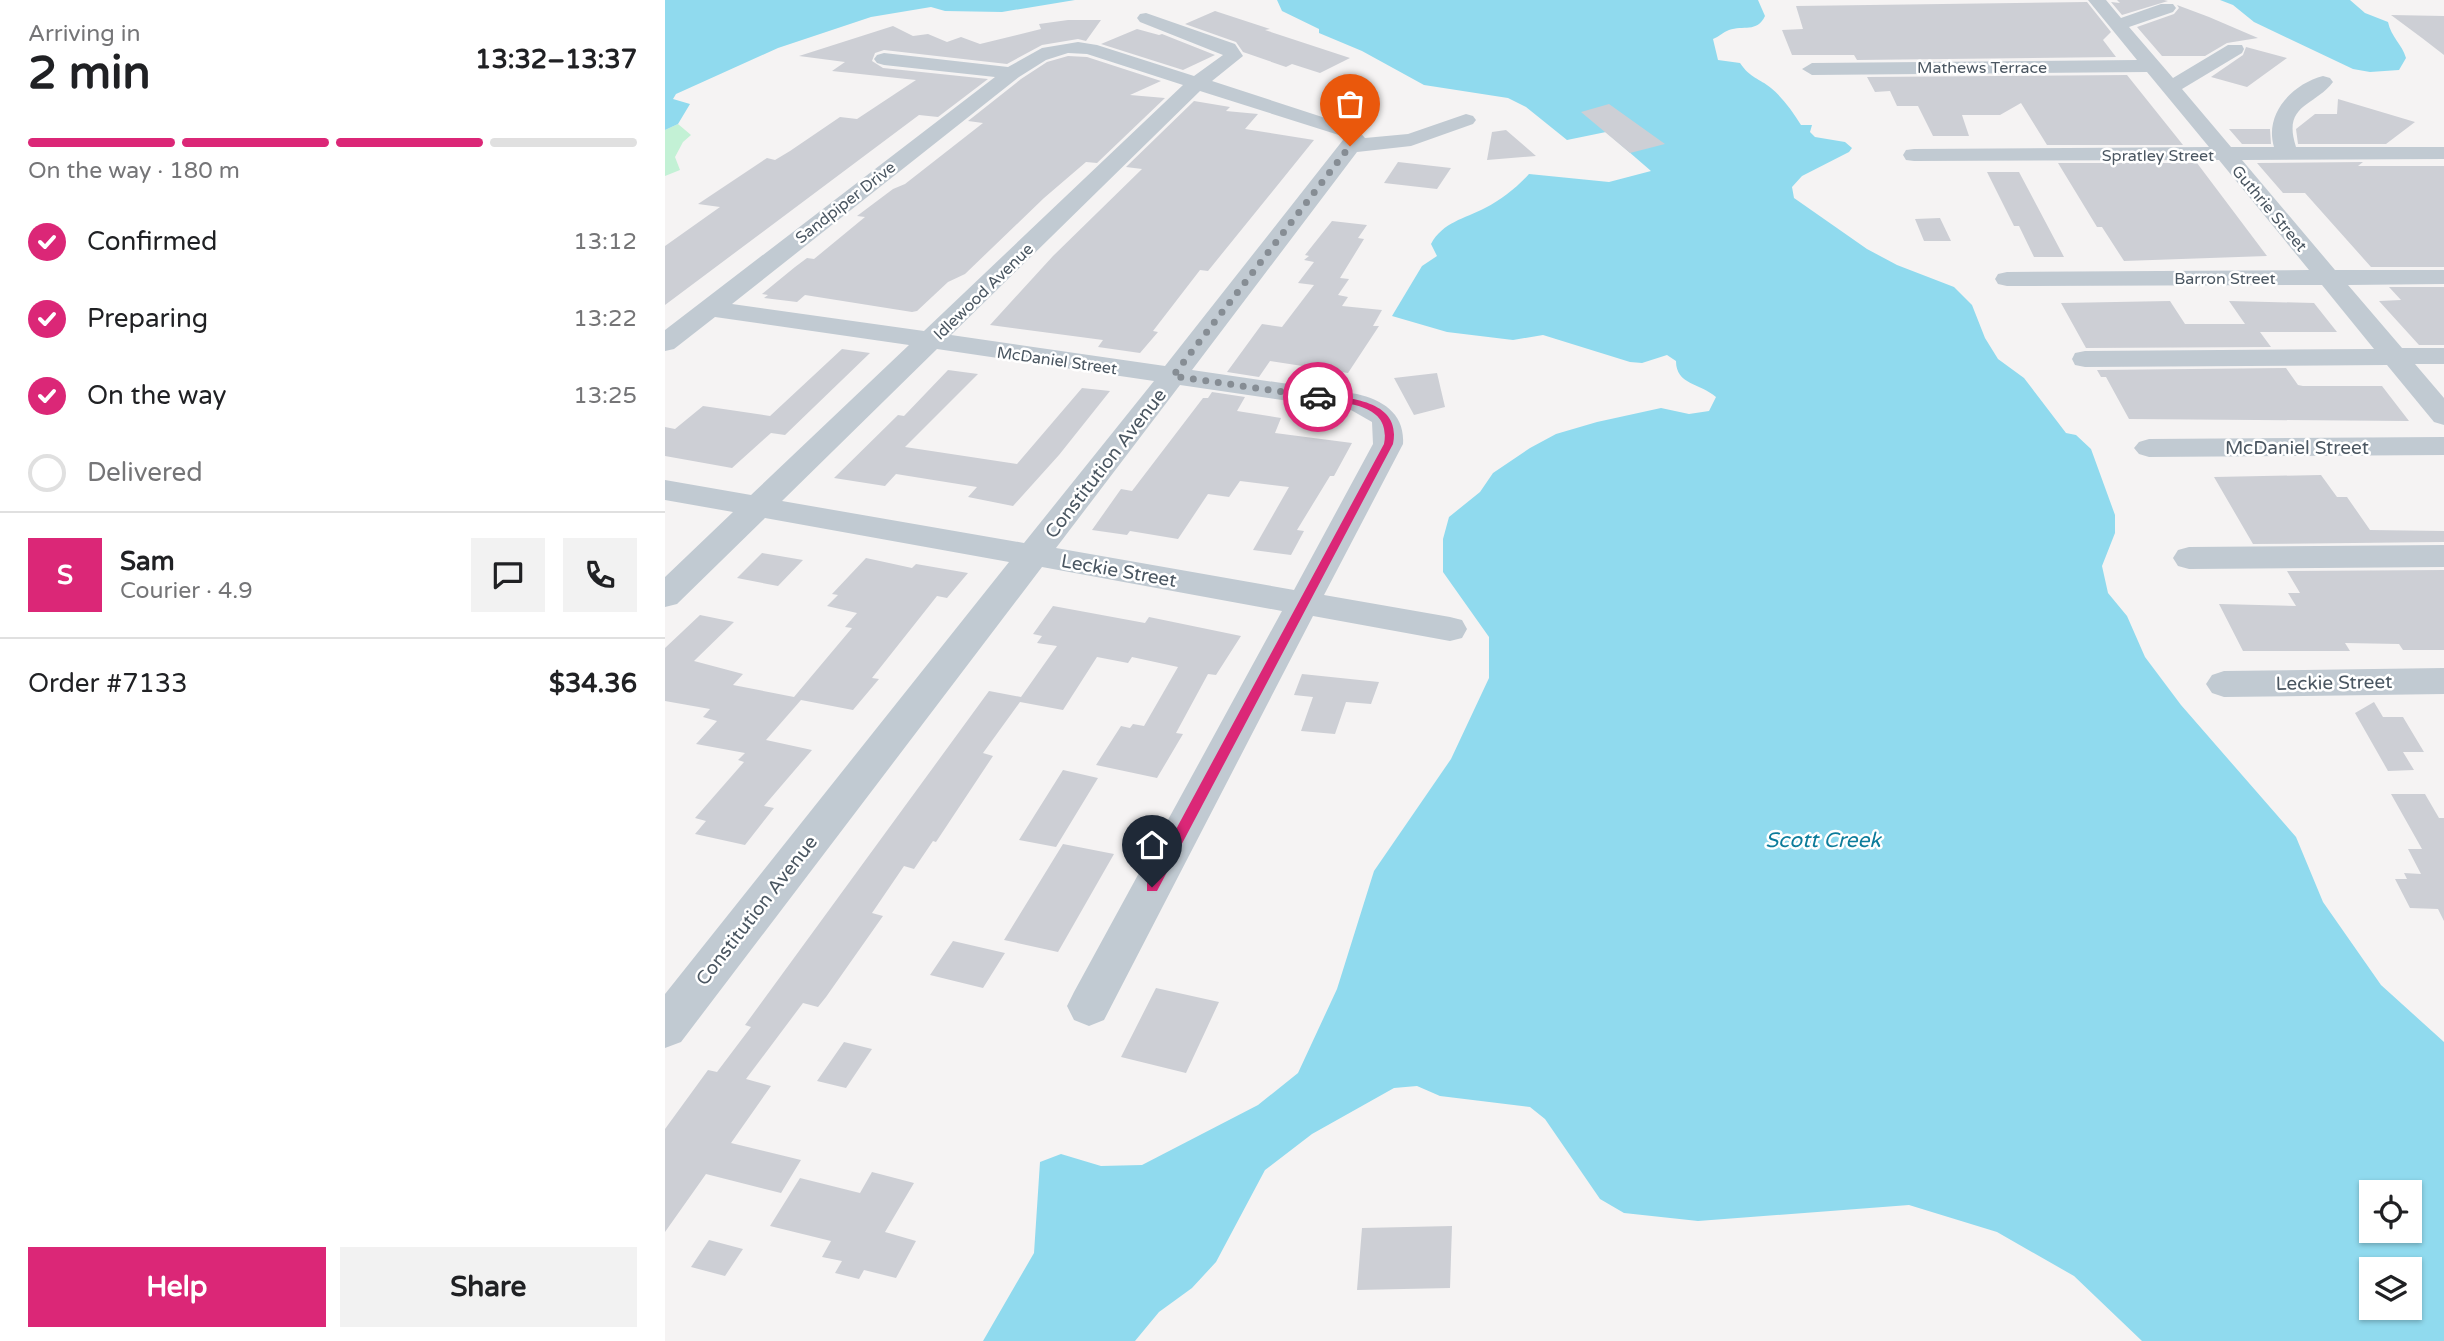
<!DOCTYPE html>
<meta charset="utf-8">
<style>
body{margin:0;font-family:"Varela Round",sans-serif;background:#f2f2f2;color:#202124;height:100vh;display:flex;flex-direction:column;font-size:26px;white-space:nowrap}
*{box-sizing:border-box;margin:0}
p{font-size:23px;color:#757577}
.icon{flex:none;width:38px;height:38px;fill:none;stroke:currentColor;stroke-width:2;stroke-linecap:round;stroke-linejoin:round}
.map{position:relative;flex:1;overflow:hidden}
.drawer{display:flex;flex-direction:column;background:#fff;width:665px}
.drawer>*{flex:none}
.tools{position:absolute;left:1694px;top:1180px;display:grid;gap:14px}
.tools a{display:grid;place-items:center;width:63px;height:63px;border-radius:0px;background:#fff;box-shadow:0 2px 5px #0004;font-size:35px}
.pin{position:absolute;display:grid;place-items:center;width:60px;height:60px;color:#fff;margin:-72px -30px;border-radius:50% 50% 50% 0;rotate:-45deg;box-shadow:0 0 7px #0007}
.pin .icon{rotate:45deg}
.courier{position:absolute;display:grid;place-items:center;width:70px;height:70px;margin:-35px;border:5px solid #db2777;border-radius:50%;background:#fff;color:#222;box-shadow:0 2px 9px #0007}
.head em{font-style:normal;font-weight:700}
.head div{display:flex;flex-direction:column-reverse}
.head{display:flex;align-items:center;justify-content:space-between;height:119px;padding:0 28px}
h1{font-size:46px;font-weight:700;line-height:52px}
.bar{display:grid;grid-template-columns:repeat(4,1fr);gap:10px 7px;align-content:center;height:84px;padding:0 28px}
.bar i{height:9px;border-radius:5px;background:#e0e0e0}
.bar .current{background:#db2777}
.bar p{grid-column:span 4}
.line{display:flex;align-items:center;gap:18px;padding:0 28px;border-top:2px solid #e0e0e0}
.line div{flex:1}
.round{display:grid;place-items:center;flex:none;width:74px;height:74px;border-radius:0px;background:#f2f2f2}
ol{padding:0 28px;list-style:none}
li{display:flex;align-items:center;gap:21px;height:77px}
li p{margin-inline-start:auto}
li .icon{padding:7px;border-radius:50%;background:#db2777;color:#fff;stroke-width:4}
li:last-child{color:#757577}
li i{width:38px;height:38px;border:4px solid #e0e0e0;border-radius:50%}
.primary-button{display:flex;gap:14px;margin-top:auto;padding:14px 28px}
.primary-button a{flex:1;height:80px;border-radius:0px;background:#db2777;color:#fff;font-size:28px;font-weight:700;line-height:80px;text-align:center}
.primary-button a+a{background:#f2f2f2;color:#202124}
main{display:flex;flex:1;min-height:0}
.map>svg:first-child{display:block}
</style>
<main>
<section class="drawer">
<div class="head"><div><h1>2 min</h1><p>Arriving in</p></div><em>13:32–13:37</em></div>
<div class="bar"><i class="current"></i><i class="current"></i><i class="current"></i><i></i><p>On the way · 180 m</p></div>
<ol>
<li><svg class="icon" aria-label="check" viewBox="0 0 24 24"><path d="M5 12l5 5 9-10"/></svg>Confirmed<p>13:12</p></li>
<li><svg class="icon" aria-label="check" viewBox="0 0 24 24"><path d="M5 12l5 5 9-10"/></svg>Preparing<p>13:22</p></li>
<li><svg class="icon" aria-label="check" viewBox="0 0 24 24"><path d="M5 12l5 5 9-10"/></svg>On the way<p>13:25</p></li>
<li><i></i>Delivered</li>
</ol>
<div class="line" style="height:126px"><b class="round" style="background:#db2777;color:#fff">S</b><div><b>Sam</b><p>Courier · 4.9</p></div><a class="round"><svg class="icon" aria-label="chat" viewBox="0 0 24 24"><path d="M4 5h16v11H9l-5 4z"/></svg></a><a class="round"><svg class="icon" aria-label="phone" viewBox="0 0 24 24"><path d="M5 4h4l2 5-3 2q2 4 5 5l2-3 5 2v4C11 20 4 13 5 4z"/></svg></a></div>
<div class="line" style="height:91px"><div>Order #7133</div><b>$34.36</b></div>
<div class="primary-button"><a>Help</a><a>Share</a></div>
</section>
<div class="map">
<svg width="1779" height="1341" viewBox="0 0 1779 1341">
<rect width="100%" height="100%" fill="#f5f3f3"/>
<path fill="#c3f1d5" d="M13 124 26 135 18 142 10 157 15 170 0 176V130Z"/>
<path fill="#90daee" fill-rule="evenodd" d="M0 0H410L337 12 280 11 266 7 206 17 113 48 11 94 8 99 25 104 13 124 0 130Z
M612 0H1093L1100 16C1092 33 1078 25 1064 30 1058 32 1054 37 1048 39L1053 60 1075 63C1086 79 1094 78 1106 88 1118 98 1128 112 1136 125H1147L1145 132 1150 137 1180 142 1187 148 1184 152 1137 176 1127 187 1129 198 1202 249 1232 265 1289 287 1307 305 1320 338 1333 359 1359 378 1401 433 1411 435 1426 449 1450 515V533L1437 566 1443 593 1462 616 1480 657 1516 705 1631 837 1658 902 1716 985 1779 1042V1341H1477L1409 1276 1332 1232 1244 1205 1033 1221 959 1213 935 1199 880 1119 865 1107 775 1096 752 1086 729 1088 647 1134 600 1170 551 1262 527 1288 494 1312 470 1341H318L369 1253 375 1162 396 1154 436 1166 477 1165 593 1105 633 1073 672 989 709 871 786 759 824 678V637L778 572V539L784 517 815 492 828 473 865 448 891 434 932 422 996 408 1024 414 1044 411 1051 397C1035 383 1011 385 1011 361L1002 355 977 363 965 362 878 335 848 340 782 332 727 316 757 266 772 256 766 244C778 222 799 219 820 208 837 199 851 188 864 174L944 182 986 171 941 132 902 140 861 107 843 98 759 85 697 51 654 33V29L617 11ZM1706 1192H1745V1230H1706ZM1706 1269H1745V1307H1706Z
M1555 0H1685L1700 13 1723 22C1726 37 1737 44 1741 58L1734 70 1705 72 1688 69 1589 22 1568 5Z"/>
<path fill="#cdcfd5" d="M1452 0H1499L1503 1 1457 15 1446 2 1455 3Z
M1422 2 1446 32 1438 40 1451 57 1192 60 1189 55H1127L1117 30 1138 29 1131 6Z
M1512 5 1544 17 1593 38 1562 43 1540 56H1497L1472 27 1509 14 1514 8Z
M550 11 605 29 600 30 685 58 655 73 627 64 621 67 578 52 571 42 520 24Z
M1726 15 1779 16V55L1757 38Z
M403 20H436L421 41 413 39 377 45 342 64 219 50 210 53 207 61 218 68 323 79 273 117 254 115 0 305V246L55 207 33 204 102 158 110 160 125 151 175 117 192 119 251 80 167 71 180 62 134 56 228 26 248 36 263 34 282 42 296 37 315 44 376 29 374 24Z
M472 29 494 35 497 34 550 55 518 70 436 44Z
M1581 47 1622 58 1582 87 1546 77 1578 55Z
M403 56 422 57 496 81 465 95 500 98 432 163 421 162 379 198 300 274 283 282 252 311 247 312 140 295 132 302 99 298 103 295 97 294 130 267 142 258 149 259 200 217 192 216 228 189 240 184 318 123 303 121 356 79 382 62Z
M1462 75 1518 145H1382L1356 103 1335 115H1297L1304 136H1268L1253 106H1232L1225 91 1210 92 1202 77Z
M1673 99 1750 122 1721 144H1633L1631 129 1650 114H1672Z
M529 101 565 107 561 111 593 114 580 129 649 140 543 271 535 270 488 331 493 332 475 353 433 347 438 340 325 325 388 256 477 169 461 167Z
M944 104 1000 144 965 153 916 112Z
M1564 129H1605L1606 144H1577Z
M841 130 871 156 822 160 827 132Z
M733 162 786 168 772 189 719 183Z
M1698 162 1693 166H1779V267H1706L1640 193H1618L1592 163Z
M1393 163H1532L1602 256 1459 261 1437 227H1432Z
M1322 172H1354L1399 257H1369L1354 226H1349Z
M1275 218 1286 241H1259L1250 219Z
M667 221 702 225 693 238 699 239 675 278 684 279 673 295 683 297 677 306 717 310 708 326H714L683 373 605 361 594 377 562 372 597 324 617 327 649 285 633 283 649 262 639 260 644 256 640 255Z
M1724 287H1779V345H1754L1714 301 1736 300Z
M1505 301 1520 324H1580L1564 301 1649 303 1672 332H1595L1606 347 1421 348 1396 303Z
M177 349 205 353 120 435 106 433 67 468 0 456V427L10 429 38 406 105 416Z
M1621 368 1633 385 1638 386H1717L1744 421 1464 419 1441 377H1436L1432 370Z
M283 370 313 374 240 447 352 464 417 388 445 391 394 455 348 506 303 497 312 487 231 474 220 486 169 478 233 415 239 416Z
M772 373 780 407 749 415 729 378Z
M547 392 580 397 572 411 616 418 610 433 687 443 669 476H665L632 530 639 531 626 555 588 550 624 487 575 481 564 497 543 494 513 539 465 531 462 535 427 530 456 489 467 491 538 398H543Z
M1656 475 1672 497H1682L1705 530 1779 531V542L1588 544 1549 477Z
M97 553 138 560 113 586 72 578Z
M201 558 247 568 251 564 303 573 282 598 272 596 207 678 214 679 188 710 136 700 101 740 147 750 99 806 109 808 80 845 30 834 41 821 30 818 79 762 73 760 80 753 31 744 52 721 38 717 45 709 0 701V648L35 615 69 622 29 661 78 674 68 685 129 697 187 628 180 627 192 613 162 606 173 595 167 594Z
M1779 570V650H1738L1734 644 1680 643 1685 651H1578L1554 604 1631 606 1623 593H1635L1622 571Z
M388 606 480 623 484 617 576 636 551 675 543 674 511 733 518 734 492 778 431 765 456 726 465 728 468 724 479 726 513 667 467 657 463 663 432 657 398 710 355 702 318 753 328 756 271 842 268 841 249 869 239 866 207 913 218 916 161 997 153 1007 138 1003 81 1079 106 1086 66 1143 136 1160 116 1193 41 1174 0 1232V1129L43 1070 52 1072 86 1027 80 1025 324 691 356 697 392 646 372 643 377 636 368 634Z
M637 674 714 682 706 704 681 702 670 734 636 731 648 697 629 695Z
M1709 702 1718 717H1738L1759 752H1738L1749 770 1723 771 1690 713Z
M398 770 433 778 391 847 354 840Z
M1726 794H1760L1774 818H1779V921L1773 909 1745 908 1730 879H1742L1739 873 1756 874 1743 849H1757Z
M398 844 449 854 393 952 339 940Z
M288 941 340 953 318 988 265 975Z
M491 988 554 1002 521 1073 456 1057Z
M179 1042 207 1049 181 1088 152 1081Z
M207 1172 249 1183 220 1232 251 1241 231 1278 199 1270 194 1279 170 1273 177 1261 157 1257 166 1241 105 1226 135 1178 195 1193Z
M787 1226 785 1288 692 1290 697 1228Z
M44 1240 78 1249 60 1276 26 1267Z"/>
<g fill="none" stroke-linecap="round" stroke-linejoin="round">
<path fill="#c1cad2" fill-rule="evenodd" d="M1423 0H1441L1456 18 1496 4H1508L1511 8 1508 12 1464 27 1508 78 1563 45H1577L1579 49 1577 53 1517 89 1566 147H1609C1599 114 1627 84 1658 76L1665 78 1668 82C1649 107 1617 104 1631 147H1779V159L1577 160 1670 270H1779V284L1683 285 1737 348H1779V364H1750L1779 398V425L1769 422 1722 365 1420 367 1410 365 1407 359 1410 353 1420 351 1709 349 1657 285 1342 286 1333 284 1330 279 1333 274 1342 272 1644 270 1554 160 1249 161 1241 160 1238 155 1241 150 1249 149 1544 147 1482 72 1147 75 1137 69 1147 63 1472 60Z
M481 13 570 44 578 56 547 81 691 128 700 138 743 134 801 114 808 116 811 120 808 124 746 146 692 152 527 370 692 394C718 400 740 414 738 444L659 595 785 617 797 620 802 629 797 638 785 641 648 616 439 1020 424 1026 409 1020 402 1006 409 992 617 611 377 567 16 1042 0 1048V994L344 562 100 518 12 604 0 607V577L68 512 0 500V480L86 495 244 345 50 317 9 349 0 351V330L330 77 219 65 212 63 209 59 212 55 219 53 343 67 377 48 413 42 432 45 529 76 558 55 475 22 472 18 475 14ZM403 53 422 54 518 85 259 331 67 304 354 77 381 60ZM535 91 677 136 678 140 500 366 286 335ZM272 349 489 381 359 543 117 501ZM515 385 686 410 707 422 708 444 629 590 391 548Z
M1779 437V455L1484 457 1474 454 1469 448 1474 442 1484 439Z
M1779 545V567L1524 569 1513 566 1508 558 1513 550 1524 547Z
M1779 668V694L1559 697 1547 693 1541 684 1547 675 1559 671Z"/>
</g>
<path fill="#db2777" d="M653 394C684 398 737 400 728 444L492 891H482V883L719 444C727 402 678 404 650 398V395Z"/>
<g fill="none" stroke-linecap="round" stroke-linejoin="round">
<path stroke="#868d94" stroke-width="7" stroke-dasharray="0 12.6" d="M653 397 508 376 685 146"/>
</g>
<g text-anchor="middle" stroke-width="5" stroke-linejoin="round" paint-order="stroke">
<g font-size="16" fill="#4a5661" stroke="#fff">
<text x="1317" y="73">Mathews Terrace</text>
<text x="1493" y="161">Spratley Street</text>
<text transform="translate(180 202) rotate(-38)" y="6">Sandpiper Drive</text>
<text transform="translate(1605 208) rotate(50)" y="6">Guthrie Street</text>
<text x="1560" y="284">Barron Street</text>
<text transform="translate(318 291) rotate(-44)" y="6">Idlewood Avenue</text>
<text transform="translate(392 360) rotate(8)" y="6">McDaniel Street</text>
</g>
<g font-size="19" fill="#4a5661" stroke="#fff">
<text x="1632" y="454">McDaniel Street</text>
<text transform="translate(440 463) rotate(-52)" y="7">Constitution Avenue</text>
<text transform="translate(454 570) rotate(10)" y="7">Leckie Street</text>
<text transform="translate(1669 682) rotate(-1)" y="7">Leckie Street</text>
<text transform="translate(91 910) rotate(-52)" y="7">Constitution Avenue</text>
</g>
<g font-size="21" font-style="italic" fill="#0c7c9b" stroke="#fff">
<text x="1158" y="847">Scott Creek</text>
</g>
</g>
</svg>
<div class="tools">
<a><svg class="icon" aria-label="locate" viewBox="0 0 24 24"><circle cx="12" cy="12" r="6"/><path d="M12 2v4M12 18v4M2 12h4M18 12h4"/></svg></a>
<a><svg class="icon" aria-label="layers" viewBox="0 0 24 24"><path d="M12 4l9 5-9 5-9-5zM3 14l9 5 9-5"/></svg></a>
</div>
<div class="pin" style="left:685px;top:146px;background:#ea580c"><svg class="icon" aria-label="bag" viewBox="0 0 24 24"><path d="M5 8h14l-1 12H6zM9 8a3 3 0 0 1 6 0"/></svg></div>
<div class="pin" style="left:487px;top:887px;background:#1f2937"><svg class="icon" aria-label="home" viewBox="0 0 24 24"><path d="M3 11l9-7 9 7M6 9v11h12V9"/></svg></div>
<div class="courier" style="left:653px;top:397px"><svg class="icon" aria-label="car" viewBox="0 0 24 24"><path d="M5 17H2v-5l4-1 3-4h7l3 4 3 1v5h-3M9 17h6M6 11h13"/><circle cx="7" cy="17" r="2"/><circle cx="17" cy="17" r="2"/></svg></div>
</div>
</main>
